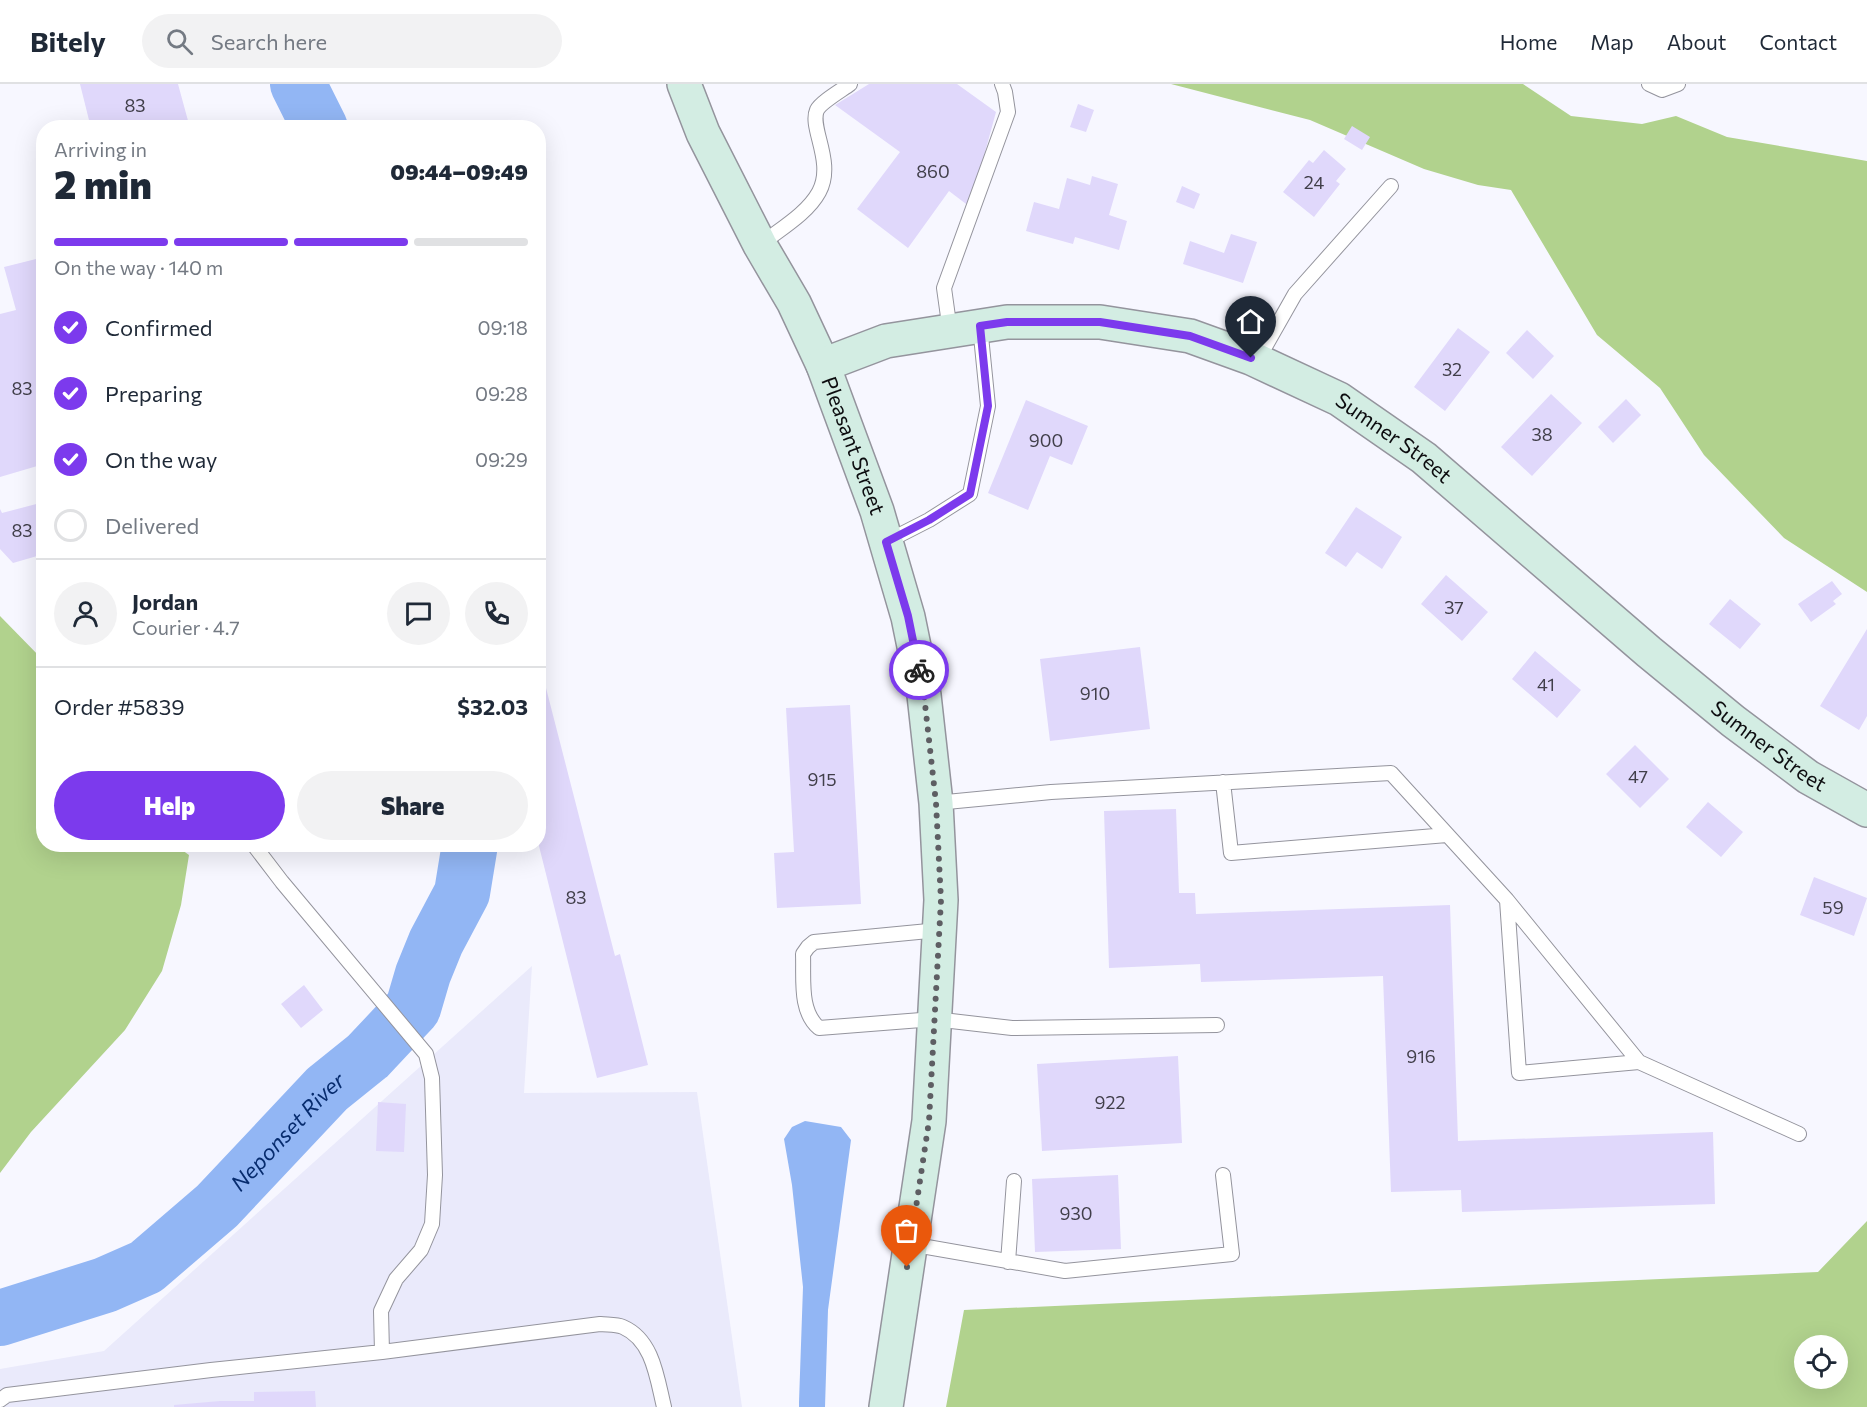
<!DOCTYPE html>
<meta charset="utf-8">
<style>
body{margin:0;font-family:Commissioner,sans-serif;background:#f2f2f3;color:#1f2937;height:100vh;display:flex;flex-direction:column;font-size:22px;white-space:nowrap}
*{box-sizing:border-box;margin:0}
p{font-size:20px;color:#747a83}
.icon{flex:none;width:33px;height:33px;fill:none;stroke:currentColor;stroke-width:2;stroke-linecap:round;stroke-linejoin:round}
.map{position:relative;flex:1;overflow:hidden}
.sheet{position:absolute;left:36px;top:36px;width:510px;height:732px;display:flex;flex-direction:column;background:#fff;border-radius:24px;box-shadow:0 6px 24px #0002}
.sheet>*{flex:none}
.tools{position:absolute;left:1794px;top:1251px;display:grid;gap:12px}
.tools a{display:grid;place-items:center;width:54px;height:54px;border-radius:50%;background:#fff;box-shadow:0 6px 24px #0002;font-size:30px}
.pin{position:absolute;display:grid;place-items:center;width:51px;height:51px;color:#fff;margin:-62px -26px;border-radius:50% 50% 50% 0;rotate:-45deg;box-shadow:0 0 6px #0007}
.pin .icon{rotate:45deg}
.courier{position:absolute;display:grid;place-items:center;width:60px;height:60px;margin:-30px;border:4px solid #7c3aed;border-radius:50%;background:#fff;color:#222;box-shadow:0 2px 8px #0007}
.overview em{font-style:normal;font-weight:800}
.overview div{display:flex;flex-direction:column-reverse}
.overview{display:flex;align-items:center;justify-content:space-between;height:102px;padding:0 18px}
h1{font-size:39px;font-weight:800;line-height:45px}
.bar{display:grid;grid-template-columns:repeat(4,1fr);gap:9px 6px;align-content:center;height:72px;padding:0 18px}
.bar i{height:8px;border-radius:4px;background:#e0e1e3}
.bar .current{background:#7c3aed}
.bar p{grid-column:span 4}
.line{display:flex;align-items:center;gap:15px;padding:0 18px;border-top:2px solid #e0e1e3}
.line div{flex:1}
.round{display:grid;place-items:center;flex:none;width:63px;height:63px;border-radius:32px;background:#f2f2f3}
ol{padding:0 18px;list-style:none}
li{display:flex;align-items:center;gap:18px;height:66px}
li p{margin-inline-start:auto}
li .icon{padding:6px;border-radius:50%;background:#7c3aed;color:#fff;stroke-width:4}
li:last-child{color:#747a83}
li i{width:33px;height:33px;border:3px solid #e0e1e3;border-radius:50%}
.button{display:flex;gap:12px;margin-top:auto;padding:12px 18px}
.button a{flex:1;height:69px;border-radius:36px;background:#7c3aed;color:#fff;font-size:24px;font-weight:800;line-height:69px;text-align:center}
.button a+a{background:#f2f2f3;color:#1f2937}
header{display:flex;align-items:center;gap:36px;box-sizing:border-box;height:84px;padding:0 30px;background:#fff;border-bottom:2px solid #e0e1e3}
header strong{font-size:28px}
nav{display:flex;gap:33px;margin-inline-start:auto;font-size:21px}
.search{width:420px;height:54px;background:#f2f2f3;display:flex;align-items:center;gap:15px;box-sizing:border-box;padding:0 21px;border-radius:33px;color:#747a83;font-size:22px}
.map>svg:first-child{display:block}
</style>
<header>
<strong>Bitely</strong>
<div class="search"><svg class="icon" aria-label="search" viewBox="0 0 24 24"><circle cx="10" cy="10" r="6"/><path d="M15 15l6 6"/></svg>Search here</div>
<nav><a>Home</a><a>Map</a><a>About</a><a>Contact</a></nav>
</header>
<div class="map">
<svg width="1867" height="1323" viewBox="0 0 1867 1323">
<rect width="100%" height="100%" fill="#f7f7ff"/>
<path fill="#eaeafb" d="M532 882 524 1009 697 1008 742 1323H0V1285L104 1267Z"/>
<path fill="#b1d28d" fill-rule="evenodd" d="M1171 0H1523L1571 32 1642 40 1676 32 1727 53 1867 77V508L1784 454 1704 371 1660 304 1597 251 1511 106 1478 101 1424 85 1310 36Z
M0 532 43 576 44 760 175 761 189 771 181 821 162 887 125 946 31 1048 0 1089Z
M1867 1137V1323H946L964 1226 1818 1188ZM1804 1262H1838V1294H1804Z"/>
<path fill="#92b6f4" d="M805 1037 841 1043 851 1056 828 1226 825 1323H799V1318L803 1203 792 1101 784 1055 792 1043Z"/>
<g fill="none" stroke-linecap="round" stroke-linejoin="round">
<g stroke="#92b6f4" stroke-width="56">
<path d="M298 0 320 44"/>
<path id="s1" d="M0 1234 105 1201 146 1183 217 1122 327 1005 368 972 413 924 423 890 436 858 462 809 470 760"/>
</g>
</g>
<path fill="#e0d8fb" d="M80 0H178L190 44H91Z
M869 0H957L996 28 970 123 949 107 908 164 857 125 900 68 835 21Z
M1078 20 1094 26 1086 48 1070 43Z
M1352 42 1370 53 1362 66 1344 55Z
M1324 66 1346 85 1336 97 1340 100 1314 133 1283 108 1309 76 1313 79Z
M1092 92 1118 100 1109 131 1127 137 1119 166 1075 153 1073 160 1026 147 1034 118 1059 125 1067 94 1090 101Z
M1182 102 1200 110 1194 125 1176 118Z
M1231 150 1257 158 1243 199 1183 180 1190 157 1224 169Z
M44 173V380L0 393V230L16 226 4 183Z
M1458 244 1490 268 1445 327 1414 303Z
M1527 246 1554 272 1533 295 1506 269Z
M1551 310 1582 339 1532 392 1501 363Z
M1626 315 1641 331 1613 359 1598 343Z
M1026 316 1088 342 1072 381 1050 372 1028 426 988 409Z
M44 418V470L13 479 0 465V425L2 429Z
M1356 423 1402 453 1382 485 1357 468 1346 483 1325 469Z
M1446 491 1488 528 1462 557 1421 520Z
M1832 497 1842 510 1833 517 1836 520 1811 538 1798 520Z
M1730 515 1761 540 1740 565 1709 540Z
M1867 545V632L1859 646 1820 622Z
M1140 563 1150 645 1050 657 1040 575Z
M1535 567 1581 606 1557 634 1512 595Z
M538 596 546 604 615 872 620 870 648 981 597 994 538 758Z
M850 621 861 820 777 824 774 769 794 768 786 624Z
M1635 661 1669 695 1640 724 1606 690Z
M1708 718 1743 748 1721 773 1686 743Z
M1176 725 1179 809H1195L1196 830 1450 821 1458 1057 1713 1048 1715 1120 1462 1128 1461 1106 1391 1108 1383 892 1201 898 1200 880 1109 884 1104 727Z
M1814 793 1867 814 1854 852 1800 831Z
M304 901 323 926 301 944 281 920Z
M1178 972 1182 1059 1042 1067 1037 980Z
M378 1018 406 1020 404 1068 376 1067Z
M1118 1091 1121 1165 1035 1168 1032 1095Z
M315 1307 316 1323H174V1321L220 1317H254V1308Z"/>
<g fill="none" stroke-linecap="round" stroke-linejoin="round">
<g stroke="#94949d" stroke-width="16">
<path id="lane" d="M1649 0 1662 6 1678 0
M760 161C780 145 807 130 819 108 835 78 809 44 817 26 821 18 842 6 850 0
M950 247 944 204 1008 28 1005 8 1002 0
M1257 277 1295 210 1391 102
M886 458 929 436 970 410 988 322 980 242
M1223 698 1231 769 1447 751
M936 719 1051 708 1391 689 1507 816 1639 978 1799 1050
M253 760 282 798 426 970 432 994 435 1091 432 1140 421 1166 396 1195 381 1227 382 1268
M1507 816 1519 989 1639 978
M939 846 814 858 808 863 803 870C804 895 799 927 819 944L934 935 1012 944 1217 941
M910 1160 1065 1187 1232 1170 1223 1091
M1008 1178 1014 1097
M0 1316 7 1311 211 1286 382 1268 600 1240C607 1241 616 1240 623 1243 653 1256 657 1294 664 1323"/>
</g>
<g stroke="#94949d" stroke-width="36">
<g id="secondary">
<path id="s2" d="M684 0 703 49 760 161 794 219 823 281 877 427 908 533 924 611 936 719 941 816 929 1037 886 1323"/>
<path id="s3" d="M823 281 886 257 1007 238H1100L1190 252 1251 274 1339 315 1424 374 1649 568 1733 637 1808 693 1867 726"/>
</g>
</g>
<use href="#lane" stroke="#fff" stroke-width="14"/>
<use href="#secondary" stroke="#d3ede3" stroke-width="33"/>
</g>
<g fill="none" stroke-linecap="round" stroke-linejoin="round">
<path stroke="#5e5e63" stroke-width="6" stroke-dasharray="0 10.8" d="M907 1183 929 1037 941 816 936 719 924 611 919 586"/>
<path stroke="#7c3aed" stroke-width="8" d="M919 586 908 532 886 458 929 436 970 410 988 322 980 242 1007 238H1100L1190 252 1251 274"/>
</g>
<g text-anchor="middle" stroke-width="4.5" stroke-linejoin="round" paint-order="stroke">
<g font-size="18" fill="#413f4a">
<text x="135" y="28">83</text>
<text x="933" y="94">860</text>
<text x="1314" y="105">24</text>
<text x="1452" y="292">32</text>
<text x="22" y="311">83</text>
<text x="1542" y="357">38</text>
<text x="1046" y="363">900</text>
<text x="22" y="453">83</text>
<text x="1454" y="530">37</text>
<text x="1546" y="607">41</text>
<text x="1095" y="616">910</text>
<text x="1638" y="699">47</text>
<text x="822" y="702">915</text>
<text x="576" y="820">83</text>
<text x="1833" y="830">59</text>
<text x="1421" y="979">916</text>
<text x="1110" y="1025">922</text>
<text x="1076" y="1136">930</text>
</g>
<g font-size="21" fill="#0c0c0f" stroke="#f7f7ff">
<text dy="7" stroke="none"><textPath href="#s3" startOffset="603">Sumner Street</textPath></text>
<text dy="7" stroke="none"><textPath href="#s2" startOffset="400">Pleasant Street</textPath></text>
<text dy="7" stroke="none"><textPath href="#s3" startOffset="1089">Sumner Street</textPath></text>
</g>
<g font-size="22" font-style="italic" fill="#072c6e" stroke="#f7f7ff">
<text dy="8" stroke="none"><textPath href="#s1" startOffset="351">Neponset River</textPath></text>
</g>
</g>
</svg>
<div class="tools">
<a><svg class="icon" aria-label="locate" viewBox="0 0 24 24"><circle cx="12" cy="12" r="6"/><path d="M12 2v4M12 18v4M2 12h4M18 12h4"/></svg></a>
</div>
<div class="pin" style="left:907px;top:1183px;background:#ea580c"><svg class="icon" aria-label="bag" viewBox="0 0 24 24"><path d="M5 8h14l-1 12H6zM9 8a3 3 0 0 1 6 0"/></svg></div>
<div class="pin" style="left:1251px;top:274px;background:#1f2937"><svg class="icon" aria-label="home" viewBox="0 0 24 24"><path d="M3 11l9-7 9 7M6 9v11h12V9"/></svg></div>
<div class="courier" style="left:919px;top:586px"><svg class="icon" aria-label="bike" viewBox="0 0 24 24"><circle cx="6" cy="16" r="4"/><circle cx="18" cy="16" r="4"/><path d="M6 16l4-8h5l3 8M10 8l3 8H6M13 5h3"/></svg></div>
<section class="sheet">
<div class="overview"><div><h1>2 min</h1><p>Arriving in</p></div><em>09:44–09:49</em></div>
<div class="bar"><i class="current"></i><i class="current"></i><i class="current"></i><i></i><p>On the way · 140 m</p></div>
<ol>
<li><svg class="icon" aria-label="check" viewBox="0 0 24 24"><path d="M5 12l5 5 9-10"/></svg>Confirmed<p>09:18</p></li>
<li><svg class="icon" aria-label="check" viewBox="0 0 24 24"><path d="M5 12l5 5 9-10"/></svg>Preparing<p>09:28</p></li>
<li><svg class="icon" aria-label="check" viewBox="0 0 24 24"><path d="M5 12l5 5 9-10"/></svg>On the way<p>09:29</p></li>
<li><i></i>Delivered</li>
</ol>
<div class="line" style="height:108px"><a class="round"><svg class="icon" aria-label="person" viewBox="0 0 24 24"><circle cx="12" cy="8" r="4"/><path d="M4 21q1-7 8-7t8 7"/></svg></a><div><b>Jordan</b><p>Courier · 4.7</p></div><a class="round"><svg class="icon" aria-label="chat" viewBox="0 0 24 24"><path d="M4 5h16v11H9l-5 4z"/></svg></a><a class="round"><svg class="icon" aria-label="phone" viewBox="0 0 24 24"><path d="M5 4h4l2 5-3 2q2 4 5 5l2-3 5 2v4C11 20 4 13 5 4z"/></svg></a></div>
<div class="line" style="height:78px"><div>Order #5839</div><b>$32.03</b></div>
<div class="button"><a>Help</a><a>Share</a></div>
</section>
</div>
